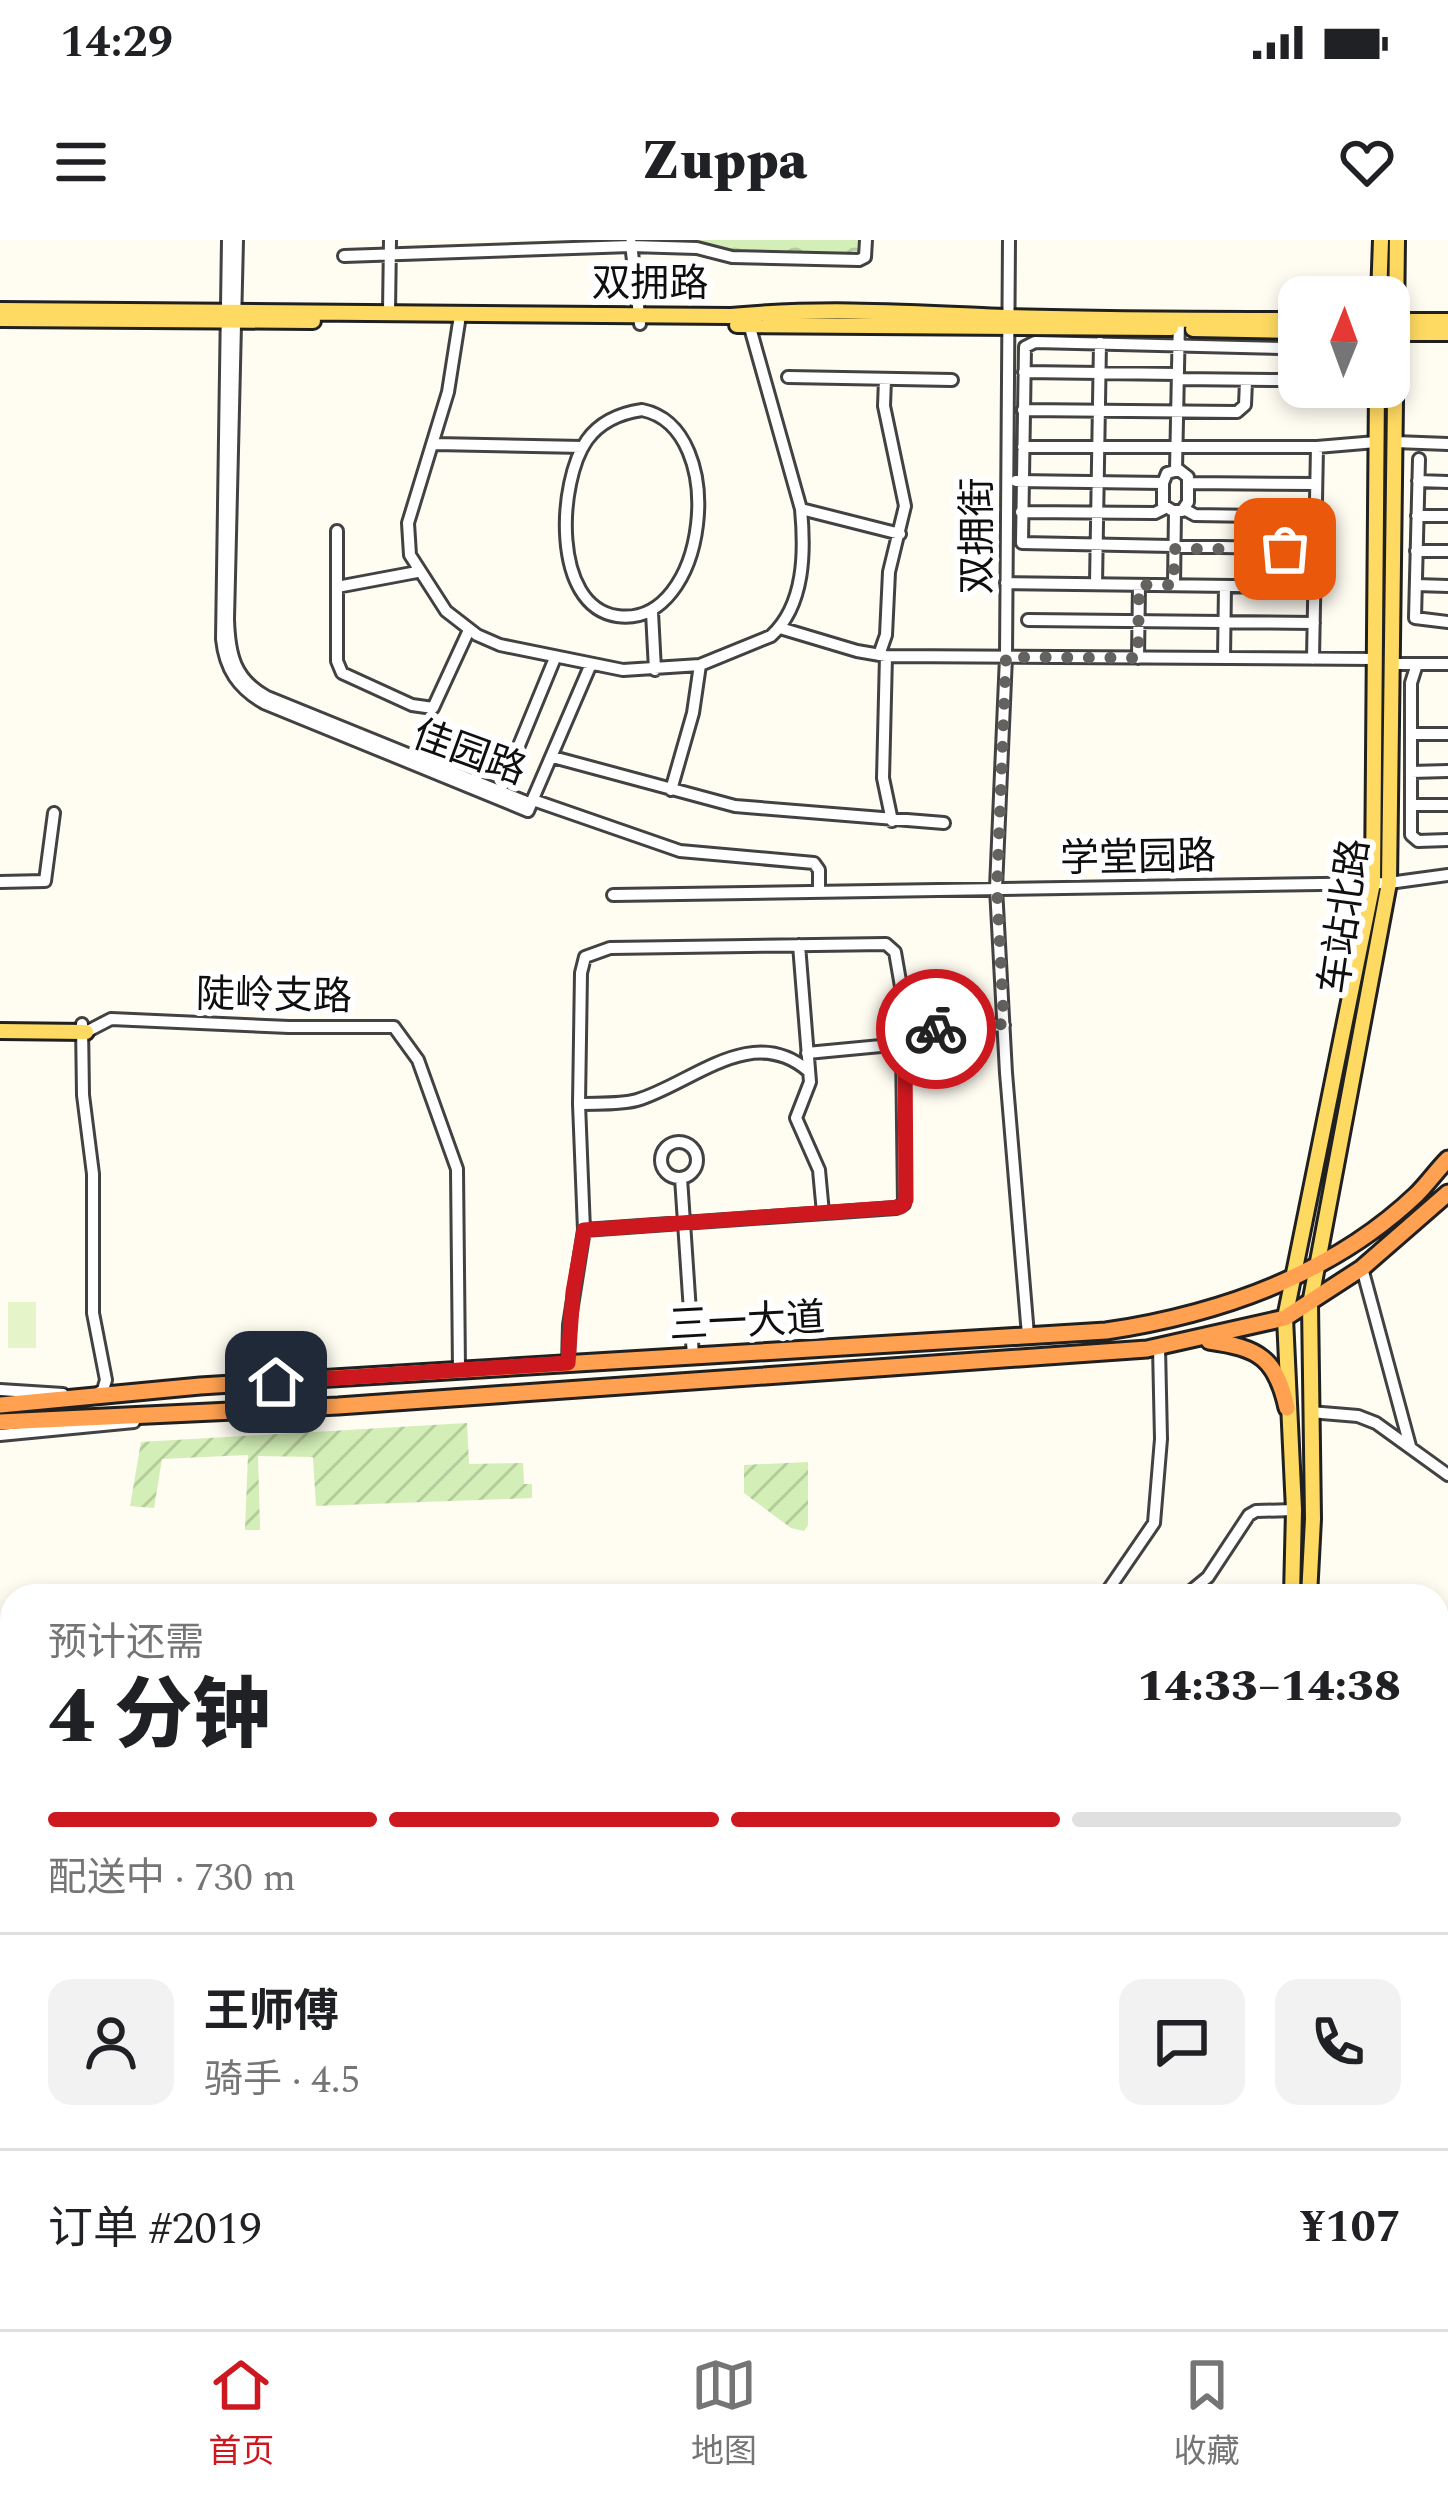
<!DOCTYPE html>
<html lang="zh">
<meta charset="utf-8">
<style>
body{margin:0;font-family:Spectral,"Noto Sans SC",serif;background:#f2f2f2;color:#202124;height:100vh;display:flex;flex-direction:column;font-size:45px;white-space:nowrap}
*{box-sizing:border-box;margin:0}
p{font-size:39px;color:#757577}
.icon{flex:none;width:66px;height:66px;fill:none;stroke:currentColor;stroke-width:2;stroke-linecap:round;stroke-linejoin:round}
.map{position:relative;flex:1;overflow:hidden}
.sheet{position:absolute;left:0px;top:1344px;width:1449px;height:747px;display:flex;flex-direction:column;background:#fff;border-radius:36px 36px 0 0;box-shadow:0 6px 18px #0003}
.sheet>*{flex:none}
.needle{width:78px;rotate:1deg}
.buttons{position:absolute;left:1278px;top:36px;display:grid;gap:24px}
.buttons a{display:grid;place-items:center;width:132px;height:132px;border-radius:24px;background:#fff;box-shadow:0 6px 18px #0003;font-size:60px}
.pin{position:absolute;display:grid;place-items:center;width:102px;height:102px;color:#fff;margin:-51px;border-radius:24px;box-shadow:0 6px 18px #0006}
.courier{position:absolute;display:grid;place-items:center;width:120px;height:120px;margin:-60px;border:9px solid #ce181f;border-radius:50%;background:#fff;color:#222;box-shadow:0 3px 15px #0007}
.head em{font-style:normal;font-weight:800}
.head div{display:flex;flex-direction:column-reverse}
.head{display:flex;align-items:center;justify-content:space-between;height:204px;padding:0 48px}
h1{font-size:78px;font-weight:800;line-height:90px}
.bar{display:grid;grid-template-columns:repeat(4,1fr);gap:18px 12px;align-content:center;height:144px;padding:0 48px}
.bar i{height:15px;border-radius:9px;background:#e0e0e0}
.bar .selected{background:#ce181f}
.bar p{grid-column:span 4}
.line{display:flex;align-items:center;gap:30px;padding:0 48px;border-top:3px solid #e0e0e0}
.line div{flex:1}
.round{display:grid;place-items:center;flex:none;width:126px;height:126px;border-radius:24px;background:#f2f2f2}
.status{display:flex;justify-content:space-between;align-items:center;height:84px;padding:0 60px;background:#fff;direction:ltr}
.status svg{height:33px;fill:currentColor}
header{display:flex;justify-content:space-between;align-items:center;height:156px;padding:0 48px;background:#fff;font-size:54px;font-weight:800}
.tab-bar{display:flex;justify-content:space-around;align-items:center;height:168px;border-top:3px solid #e0e0e0;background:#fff;font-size:33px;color:#757577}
.tab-bar a{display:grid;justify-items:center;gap:6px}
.tab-bar .selected{color:#ce181f}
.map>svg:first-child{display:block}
</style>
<div class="status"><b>14:29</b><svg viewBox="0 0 49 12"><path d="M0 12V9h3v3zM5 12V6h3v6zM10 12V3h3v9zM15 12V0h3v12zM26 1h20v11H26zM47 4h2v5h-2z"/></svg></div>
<header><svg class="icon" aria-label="menu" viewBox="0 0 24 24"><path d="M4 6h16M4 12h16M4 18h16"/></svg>Zuppa<svg class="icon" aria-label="heart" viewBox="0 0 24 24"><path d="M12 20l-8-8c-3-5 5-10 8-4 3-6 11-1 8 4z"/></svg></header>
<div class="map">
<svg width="1448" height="2089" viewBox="0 0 1448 2089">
<defs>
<pattern id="park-crowns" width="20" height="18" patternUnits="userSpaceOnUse" patternTransform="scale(3)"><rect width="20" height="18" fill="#d3eeb6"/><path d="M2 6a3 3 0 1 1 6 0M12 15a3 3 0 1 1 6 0" fill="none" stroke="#b4cb9b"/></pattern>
<pattern id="garden-furrows" width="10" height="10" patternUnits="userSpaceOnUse" patternTransform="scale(3)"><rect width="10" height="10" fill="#d3eeb6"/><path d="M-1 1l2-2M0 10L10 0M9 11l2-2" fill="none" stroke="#b4cb9b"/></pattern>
</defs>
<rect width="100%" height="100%" fill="#fffcf2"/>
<path fill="url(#park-crowns)" d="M631 0H866L865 20 732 17 697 8 631 6Z"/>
<path fill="url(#garden-furrows)" d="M467 1183 469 1224 523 1223 524 1244H532V1258L316 1266 313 1217 258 1216 260 1290H245L248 1215 162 1219 154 1268 130 1266 141 1202Z
M808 1222V1285L804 1291 791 1288 744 1253V1225Z"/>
<path fill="#e5f4c9" d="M8 1062H36V1108H8Z"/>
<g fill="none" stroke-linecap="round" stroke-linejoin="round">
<g stroke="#424242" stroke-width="16">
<path id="minor" d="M228 0 222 399C225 429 238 448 264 463L528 571 531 564 267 457C234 439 229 414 228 379L237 0
M1009 0 1006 417 996 648 1006 833 1028 1095
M631 3 640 84
M344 16 631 6 697 8 732 17 859 20 865 17 866 0
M389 72 390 0
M459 82 448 152 408 283 410 315 446 371 477 395 500 405 623 430 700 425 771 396C805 365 805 311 801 269L749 84
M1024 132 1178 134
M788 137 952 140
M1178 139 1282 140 1287 136 1288 114 1281 108 1035 102 1025 107 1022 303 1315 309
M642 170C731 188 708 389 617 376 551 366 558 241 587 200 600 182 621 173 642 170Z
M1023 170 1237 172 1245 165 1246 141
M1395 202 1448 204
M435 204 583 207
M1023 207H1317L1376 202
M1419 219 1415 378 1448 382
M1176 230 1179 79
M1179 230 1188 237V262L1182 271H1173L1163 265V243L1167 233Z
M1016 241 1163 243
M1418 241 1448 242
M1189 243 1316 244
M801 269 900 294
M1184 269 1195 275 1316 277
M1021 272 1155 273 1165 268
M1254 276V347
M1417 276H1448
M337 291V421L342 433 412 465 433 468 469 390
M1416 311H1448
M1006 343 1314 347
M1096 344 1100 103
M1174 345 1175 271
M1416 345 1448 346
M337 347 417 332
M652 372 655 430
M1028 380 1314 383
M780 388 857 411 886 416 1376 419
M879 415 886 395 889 332 905 266 884 166 885 139
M886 416 883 538 892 581
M1138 418 1139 345
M1224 418 1225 346
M1313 419 1317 207
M1391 424H1448
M1417 424 1411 443V595L1418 601 1448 600
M1411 494H1448
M553 517 735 566 944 583
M1411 532 1448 531
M671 550 693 473 700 425
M499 554 555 418
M533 560 680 611 814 623 819 630V651
M532 561 591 424
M1411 565H1448
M0 642 45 641 54 573
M613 655 1389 643 1448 635
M799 705 810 842 796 878 819 930 823 973
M82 784 83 855 93 934V1073L106 1140 103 1150 93 1156
M86 792 111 779 289 787H394L418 820 457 929 459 1130
M579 864C597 863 619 865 637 860 691 844 751 783 807 830
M661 920a18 18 0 1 1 36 0a18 18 0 1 1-36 0Z
M681 938 693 1116
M584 990 896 968 904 964 902 804 807 813
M1362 1028 1410 1206
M568 1123 569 1085 584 990 579 864 581 733 585 717 610 708 886 704 895 712 908 787 918 791 1004 785
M0 1150 63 1154
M1310 1172 1358 1176 1376 1183 1448 1235
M0 1195 134 1182
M1104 1356 1154 1283 1161 1199 1159 1107
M1185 1356 1208 1337 1249 1275 1256 1271 1294 1270
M1437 1914 1448 1904
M935 2079 939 2089
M1120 2089 1143 2083
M1139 2089 1206 2079"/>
</g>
<g stroke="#202020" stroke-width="20">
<path id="major" d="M1379 57 1381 0
M0 70 731 76C823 67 913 73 1005 77 1103 80 1201 80 1299 80
M0 79 313 81
M1389 81H1448
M737 85 1171 88
M1193 89 1299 91
M1389 93H1448
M0 791 86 792
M1292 1356 1294 1270 1285 1078 1373 643 1377 147
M1309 1356 1313 1279 1310 1064 1389 643 1397 0
M1304 2079V2089
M1322 2079 1323 2089"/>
</g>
<g stroke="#202020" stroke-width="21">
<path id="highway" d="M1209 1101C1259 1108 1276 1118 1287 1168
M0 1165 200 1146 1106 1091C1219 1074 1333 1034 1417 954 1428 943 1437 930 1448 919
M0 1182 338 1166 1147 1109 1285 1078 1362 1028 1448 953"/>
</g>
<use href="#minor" stroke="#fff" stroke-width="10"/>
<use href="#major" stroke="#ffda62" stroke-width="14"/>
<use href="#highway" stroke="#ffa150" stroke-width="15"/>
<g stroke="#ce181f" stroke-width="8">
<path id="rail" d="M0 1740 12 1751
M370 2079 381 2089"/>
</g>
<use href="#rail" stroke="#fff" stroke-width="3" stroke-dasharray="9" stroke-linecap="butt"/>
</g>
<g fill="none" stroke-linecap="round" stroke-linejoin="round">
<path stroke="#63625e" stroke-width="12" stroke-dasharray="0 21.6" d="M936 789 1004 784 997 648 1006 417 1138 418 1139 345H1174V309H1285"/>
<path stroke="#ce181f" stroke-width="15" d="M276 1142 568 1123 573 1052 584 990 901 967 906 960 905 813 902 804 912 790 936 789"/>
</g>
<g text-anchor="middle" stroke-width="12" stroke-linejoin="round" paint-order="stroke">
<g font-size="39" fill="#0f0f0f" stroke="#fff">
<text x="650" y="56">双拥路</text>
<text transform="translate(976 296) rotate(-90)" y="14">双拥街</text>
<text transform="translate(470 511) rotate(20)" y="14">佳园路</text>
<text transform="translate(1138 616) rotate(-1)" y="14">学堂园路</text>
<text transform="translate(1343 676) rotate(-82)" y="14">车站北路</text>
<text transform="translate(274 754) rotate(1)" y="14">陡岭支路</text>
<text transform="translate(747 1080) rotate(-3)" y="14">三一大道</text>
</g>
</g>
</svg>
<div class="buttons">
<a><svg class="needle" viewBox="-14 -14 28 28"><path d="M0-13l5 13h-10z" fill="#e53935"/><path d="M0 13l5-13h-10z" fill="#757577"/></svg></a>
</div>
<div class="pin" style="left:1285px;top:309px;background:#ea580c"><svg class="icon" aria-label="bag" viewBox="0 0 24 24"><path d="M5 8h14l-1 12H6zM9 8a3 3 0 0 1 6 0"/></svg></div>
<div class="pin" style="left:276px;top:1142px;background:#1f2937"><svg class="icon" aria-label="home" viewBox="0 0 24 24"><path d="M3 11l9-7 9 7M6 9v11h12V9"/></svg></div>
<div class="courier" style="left:936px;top:789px"><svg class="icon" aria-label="bike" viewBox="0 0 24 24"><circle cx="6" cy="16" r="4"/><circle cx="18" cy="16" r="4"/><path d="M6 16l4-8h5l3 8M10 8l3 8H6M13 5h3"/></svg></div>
<section class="sheet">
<div class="head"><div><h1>4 分钟</h1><p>预计还需</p></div><em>14:33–14:38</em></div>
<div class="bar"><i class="selected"></i><i class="selected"></i><i class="selected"></i><i></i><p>配送中 · 730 m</p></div>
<div class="line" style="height:216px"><a class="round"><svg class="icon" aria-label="person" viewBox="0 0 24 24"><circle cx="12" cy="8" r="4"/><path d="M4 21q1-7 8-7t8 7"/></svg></a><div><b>王师傅</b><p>骑手 · 4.5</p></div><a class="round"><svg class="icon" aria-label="chat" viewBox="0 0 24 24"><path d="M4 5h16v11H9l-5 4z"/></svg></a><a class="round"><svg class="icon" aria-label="phone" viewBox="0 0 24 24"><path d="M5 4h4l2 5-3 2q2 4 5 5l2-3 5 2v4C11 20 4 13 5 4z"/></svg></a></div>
<div class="line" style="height:156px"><div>订单 #2019</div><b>¥107</b></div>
</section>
</div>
<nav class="tab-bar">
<a class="selected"><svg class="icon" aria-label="home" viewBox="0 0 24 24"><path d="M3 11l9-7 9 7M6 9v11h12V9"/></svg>首页</a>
<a><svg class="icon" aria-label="map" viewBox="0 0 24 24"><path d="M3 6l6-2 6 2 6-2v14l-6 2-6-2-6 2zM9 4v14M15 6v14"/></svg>地图</a>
<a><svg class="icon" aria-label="saved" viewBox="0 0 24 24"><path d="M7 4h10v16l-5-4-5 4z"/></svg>收藏</a>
</nav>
